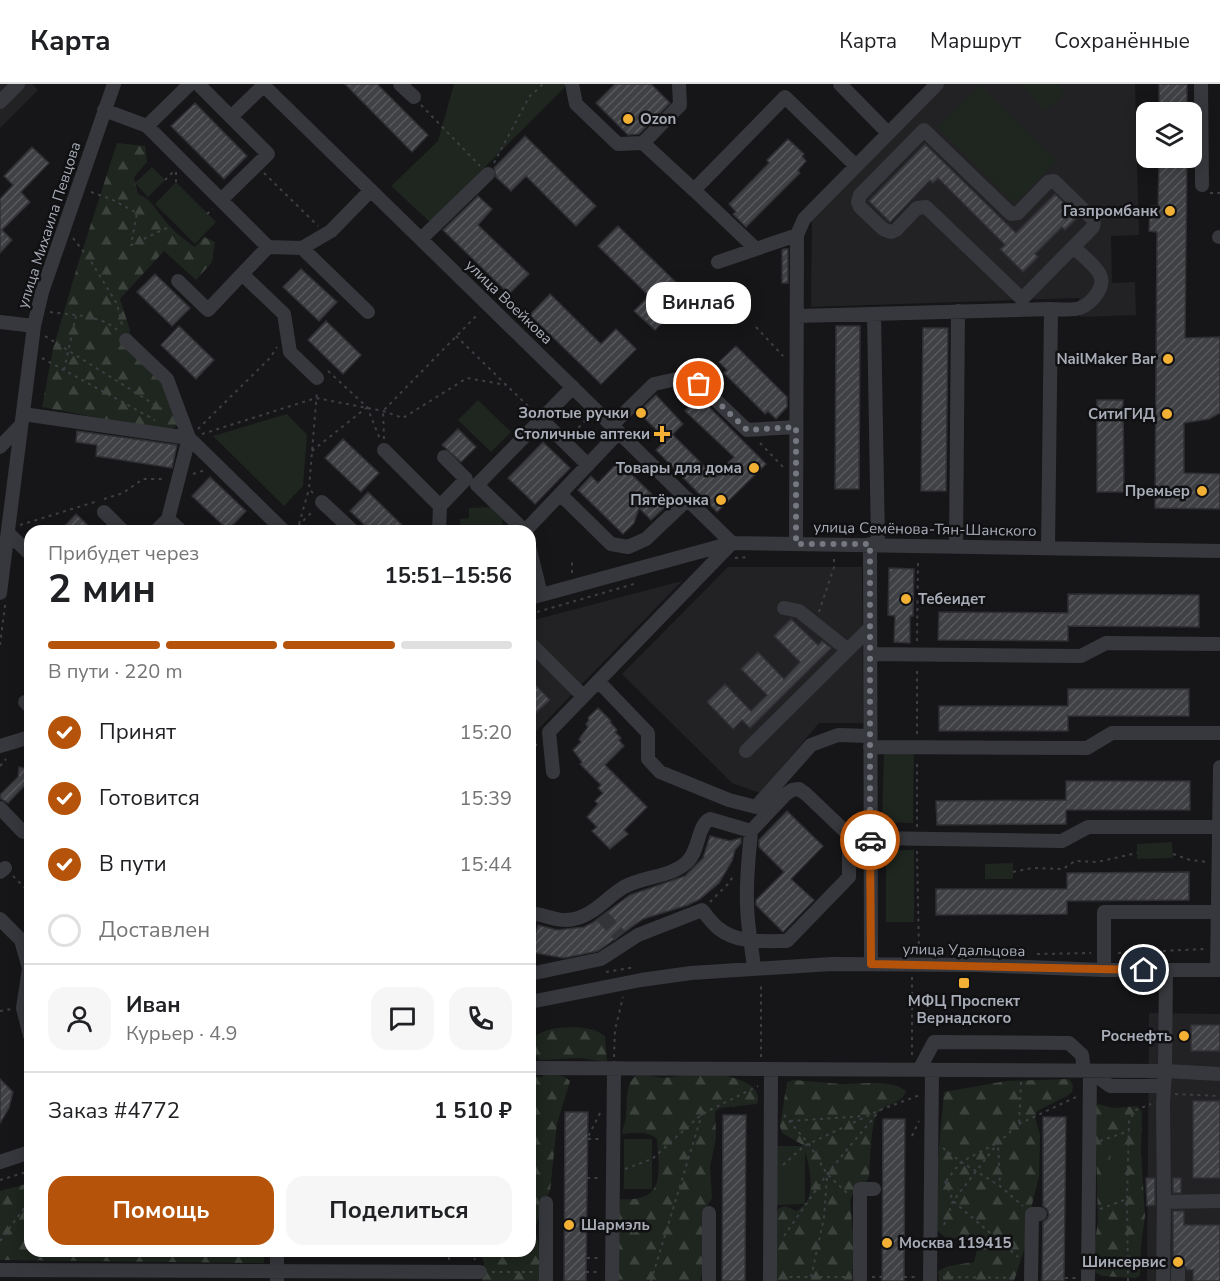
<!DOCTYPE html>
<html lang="ru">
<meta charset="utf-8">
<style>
body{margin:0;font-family:"Nunito Sans",sans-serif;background:#f6f6f6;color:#202124;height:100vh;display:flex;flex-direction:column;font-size:22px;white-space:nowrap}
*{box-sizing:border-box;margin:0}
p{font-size:20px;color:#757577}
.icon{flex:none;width:33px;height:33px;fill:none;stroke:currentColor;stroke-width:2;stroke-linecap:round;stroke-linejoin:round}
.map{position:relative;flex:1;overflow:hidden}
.side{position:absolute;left:24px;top:441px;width:512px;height:732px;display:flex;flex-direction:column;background:#fff;border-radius:18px;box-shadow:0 3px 15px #0003}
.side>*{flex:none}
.tools{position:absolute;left:1136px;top:18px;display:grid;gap:12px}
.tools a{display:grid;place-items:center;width:66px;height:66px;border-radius:12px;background:#fff;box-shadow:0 3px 15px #0003;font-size:30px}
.pin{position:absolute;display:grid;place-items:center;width:51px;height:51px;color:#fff;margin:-26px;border:3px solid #fff;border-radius:50%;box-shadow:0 2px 6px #0007}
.courier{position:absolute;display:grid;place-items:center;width:60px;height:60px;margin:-30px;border:4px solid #b45309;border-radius:50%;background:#fff;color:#222;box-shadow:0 2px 8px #0007}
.bubble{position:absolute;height:42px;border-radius:18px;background:#fff;box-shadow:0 3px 15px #0003;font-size:20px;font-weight:700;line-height:42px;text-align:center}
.summary em{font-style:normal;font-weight:700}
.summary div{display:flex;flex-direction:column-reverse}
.summary{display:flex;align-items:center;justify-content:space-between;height:102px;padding:0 24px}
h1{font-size:39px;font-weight:700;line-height:45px}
.bar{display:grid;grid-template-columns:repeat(4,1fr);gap:9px 6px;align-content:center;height:72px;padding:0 24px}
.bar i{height:8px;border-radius:4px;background:#e0e0e0}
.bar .current{background:#b45309}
.bar p{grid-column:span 4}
.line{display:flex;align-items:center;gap:15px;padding:0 24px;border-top:2px solid #e0e0e0}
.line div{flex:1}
.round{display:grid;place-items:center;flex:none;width:63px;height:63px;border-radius:18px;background:#f6f6f6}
ol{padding:0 24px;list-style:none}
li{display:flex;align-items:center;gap:18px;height:66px}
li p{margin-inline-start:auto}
li .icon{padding:6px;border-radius:50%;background:#b45309;color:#fff;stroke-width:4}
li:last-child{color:#757577}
li i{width:33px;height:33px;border:3px solid #e0e0e0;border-radius:50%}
.cta{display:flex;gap:12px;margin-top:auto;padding:12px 24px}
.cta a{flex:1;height:69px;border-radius:18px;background:#b45309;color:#fff;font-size:24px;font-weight:700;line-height:69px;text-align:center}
.cta a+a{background:#f6f6f6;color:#202124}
header{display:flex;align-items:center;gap:36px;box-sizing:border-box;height:84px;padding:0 30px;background:#fff;border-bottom:2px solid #e0e0e0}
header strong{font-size:28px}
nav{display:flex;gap:33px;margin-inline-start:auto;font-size:21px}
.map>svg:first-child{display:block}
</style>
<header>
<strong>Карта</strong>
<nav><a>Карта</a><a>Маршрут</a><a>Сохранённые</a></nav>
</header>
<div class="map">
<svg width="1220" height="1197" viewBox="0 0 1220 1197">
<defs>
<pattern id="forest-firs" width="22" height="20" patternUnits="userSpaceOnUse" patternTransform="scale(1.5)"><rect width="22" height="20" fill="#1e261f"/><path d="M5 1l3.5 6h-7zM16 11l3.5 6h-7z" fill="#3c433d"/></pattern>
<pattern id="building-hatch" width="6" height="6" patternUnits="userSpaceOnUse" patternTransform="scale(1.5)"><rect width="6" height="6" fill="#404145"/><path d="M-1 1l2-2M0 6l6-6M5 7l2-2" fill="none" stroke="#595a5e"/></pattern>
</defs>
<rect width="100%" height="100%" fill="#161618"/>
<path fill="#222225" d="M0 0H32L38 6 0 44Z
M945 0H1135L1139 151 1111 152 1112 199 1135 198 1136 231 1080 233 1079 214 811 223 812 137Z
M728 483H862L863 639H819L760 709 732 699 622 590Z
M682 497 576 606 530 654V537Z
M1149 929 1220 930V1197H1147Z"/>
<path fill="url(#forest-firs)" d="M117 59 145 62 147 78 134 93 138 110C151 116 151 119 159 129 169 143 181 154 195 163L204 153 215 158 212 178 196 196 164 167 120 215 130 246 128 264 160 294 179 341 167 347 42 323 53 265 78 180Z
M577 943 595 946 605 952 607 978 580 974 540 976 532 968V955C545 943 559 944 577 943Z
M546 988 565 993 570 997 557 1040 550 1107 543 1119 535 1145 542 1175V1197H482L484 1179 480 1167H530V992L542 993Z
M711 988C727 993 765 997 757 1020L720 1024 715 1028 716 1054 710 1083 712 1114 702 1131 704 1182 700 1197H615L620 1115C666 1118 659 1090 657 1055 647 1046 634 1049 622 1050 623 1043 626 1037 626 1030 628 1016 624 1000 638 990L663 994Z
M1069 995 1073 1001 1072 1008 1067 1012 1037 1027 1035 1033 1040 1051 1039 1093 1028 1136 1025 1163 1014 1197H939L938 1187 949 1182 974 1178 977 1166 970 1156 945 1153 936 1146 937 1086 944 1008 1006 997Z
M793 996C809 997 825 999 841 1000 859 1000 892 995 906 1007 902 1021 885 1019 877 1030 871 1037 870 1081 869 1093L866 1098 855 1105 850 1116 854 1161 852 1197H776C778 1172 767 1148 779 1124L785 1122 797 1127C800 1124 805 1121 807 1117 815 1101 808 1076 803 1061L782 1049 780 1042 787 998Z
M1098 1020 1113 1024 1138 1022 1142 1028 1141 1068 1145 1132 1141 1161 1140 1191 1136 1194 1102 1192 1094 1188 1092 1178 1098 1138 1095 1024Z
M30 1099V1167H264V1179L0 1176V1107Z"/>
<path fill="#1e261f" d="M454 0H568L430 138 391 102 438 57Z
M1021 0H1057L1065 9 1045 27Z
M980 1 1057 77 1015 119 937 43Z
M152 83 165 96 148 113 135 99Z
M176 98 216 138 195 160 155 120Z
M478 316 511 348 491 368 458 336Z
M287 330 307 351 303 402 284 422 213 352Z
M494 423 502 431 503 447H461L460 435 469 434V424Z
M884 670H914L913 739 882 738Z
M1172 758 1173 774 1137 775V760Z
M886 766H914V838H886Z
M1013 779V795H985V780Z
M624 1055H652V1105H624Z
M777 1062H805V1120L777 1121Z
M1111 1062H1122L1120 1110 1108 1109Z"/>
<path fill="url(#building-hatch)" stroke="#303034" stroke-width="1.5" d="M345 0H377L428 51 412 68Z
M615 0H651L670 19 639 50 628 51 596 19Z
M1159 0H1187V28H1159Z
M195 19 247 72 224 95 171 42Z
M525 52 596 122 576 142 526 92 511 107 496 93 494 84Z
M788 55 804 70 802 72 806 77 798 86 800 89 746 143 733 130 736 128 729 120 769 79 767 76Z
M925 60 1016 149 1055 110 1078 133 1065 146 1062 143 1035 170 1038 173 1023 188 1000 165 1005 161 938 94 933 99 930 96 890 138 869 117Z
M32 63 49 79 21 108 30 118 2 146 12 156 0 169V115L13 101 4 92Z
M1159 74H1187L1185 254 1220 253V329L1209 335 1184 339V389L1220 390V425L1155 424 1157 148 1149 147 1150 122H1158Z
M478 112 492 125 478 141 529 190 509 210 443 146Z
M618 142 689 211 655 246 634 227 649 212 598 162Z
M784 165H788V199H782V166Z
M301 185 337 218 319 237 283 203Z
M155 190 190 224 172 242 137 208Z
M550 210 601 260 616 245 636 265 601 300 530 231Z
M326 237 361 271 343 290 308 256Z
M179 242 214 276 196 295 161 261Z
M836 242H860L859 405H835Z
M923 244H948L946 407H921Z
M736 262 787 313V323L776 335 768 327 765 330 724 289 727 286 719 278Z
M656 311 683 340 667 356 638 328Z
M696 316 701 321 704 318 766 380 717 428 656 366 672 350 714 392 734 373 685 327Z
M1097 316H1123L1124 408H1097Z
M458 345 476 363 461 378 442 361Z
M77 347 177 361 172 384 96 372 97 361 76 358Z
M343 355 379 389 361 408 325 374Z
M543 358 570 384 535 420 508 394Z
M618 378 623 383 626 380 633 387 630 389 665 423 651 436 639 424 634 439 623 450 578 406 591 392 598 399Z
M210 393 246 427 228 446 192 412Z
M368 408 403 442 398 447H371L350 427Z
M76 430 94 447H60Z
M889 484 914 485 913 532H910V559L894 558 895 532 888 531Z
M1068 510 1199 511V543L1068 542V557L938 556 939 528 1068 529Z
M791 535 818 561 822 557 831 564 750 644 742 636 733 645 707 618 725 600 751 627 767 611 741 585 758 568 784 595 800 578 774 552Z
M530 595 550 616 536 629 530 623Z
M1068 605H1189V632H1068V647H939V622H1068Z
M598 624 611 637 610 638 617 646 615 648 621 654 619 656 624 662 605 681 647 723 624 746 628 750 610 765 592 747 597 743 587 733 598 720 595 717 603 709 598 704 601 701 580 680 582 678 573 666 581 658 579 655 588 643 586 640 589 636 588 634Z
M19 683 29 685 28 698 8 719 1 715 0 711 18 693Z
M1066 697H1190V726H1066V740L937 741 936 717 1066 716Z
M787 727 823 762 791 795 814 816 783 848 756 821V816L784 788 759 763V756Z
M710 752 730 757 741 754V759L735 766 732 777 719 799 700 815 688 821 643 835 598 867 564 874 535 869 530 870 538 841 557 846 584 843 592 839 630 811 685 792 703 774Z
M1189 788V816L1067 817V830L936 831V805H1067V789Z
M1191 941H1220V967H1191Z
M0 995 13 1008 9 1024 0 1039Z
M1193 1017H1220V1094H1193Z
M565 1028H588L586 1197H564Z
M723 1031H746L745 1197H722Z
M1043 1033H1066L1064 1197H1042L1043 1138 1047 1135 1049 1131 1047 1125 1043 1122Z
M883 1035H905L904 1197H882Z
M1146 1094H1155V1121L1147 1122Z
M1173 1094H1181V1109H1173Z
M1173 1127H1184V1141H1220V1197H1193V1186H1187L1182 1178 1173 1179Z"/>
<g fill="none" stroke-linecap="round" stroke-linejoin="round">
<path stroke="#333438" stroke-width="14" stroke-dasharray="14 7" stroke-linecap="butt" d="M602 832 620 852"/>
<path stroke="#3d3f44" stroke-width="2" stroke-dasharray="3 4.5" stroke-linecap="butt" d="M421 21 480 82
M494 79 529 13 543 0
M176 88V98
M264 89 318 142
M165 96 174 87
M91 108 111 115 137 129 131 161 171 142
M1210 109H1220
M207 130 213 125
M73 154 92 179 117 220 123 245
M50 228C71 231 103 231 118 247
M756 243 783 272
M45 252 165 327
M456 252 533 327
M42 274 155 336
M64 286 76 232
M328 287 367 323 380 355
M198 345 270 274 277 263
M573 349 588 334
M202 350 316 314 383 327 403 334 467 294 506 301
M384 355 383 327 479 229
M760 359 783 383
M312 367 366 324
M193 390 205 386
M313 409 309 405 317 306
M104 415 123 409 143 395H165
M299 440 309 405
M20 441 98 417
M298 442 314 426
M735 474 750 473
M572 489V478
M819 528 834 483V473
M530 530 634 500
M917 557 918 476
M0 561 5 521
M917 650V584
M530 668 538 659
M0 682 6 675
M917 743V677
M917 767 919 869
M1173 770 1190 776 1208 778
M1013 788 1032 784 1063 785 1075 777 1097 778 1137 769
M13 792 30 809
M710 818 728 800 734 791
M1118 869 1205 865
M1037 870 1091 869
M606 888 635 883
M0 927 12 925
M912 971V893
M614 973 615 946 623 913
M761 973V898
M1021 998 1019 1040 998 1059 1000 1102 1023 1122
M1175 1010 1220 1012
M600 1029 587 1055H601
M784 1031 809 1060 827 1090 848 1110
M790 1037 865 1032
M1019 1040 1076 1013
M912 1052 919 1037
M1100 1057 1129 1047
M943 1064 961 1078 1000 1102
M783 1081 804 1062 880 1026 920 1011
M625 1085 652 1075 702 1030 758 1002
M29 1087 30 1100
M587 1094H599
M0 1096 30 1087
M945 1097 953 1117 1018 1173
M946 1097 961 1078 995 1060
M1100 1125 1127 1115
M587 1135H599
M944 1141 953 1117 998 1059
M784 1152 827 1090 880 1026
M0 1157 25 1123 30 1105
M472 1167 475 1176
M587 1174H599
M449 1176V1167
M492 1188H534
M586 1188H600
M782 1193H848
M811 1193 824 1134 827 1093
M872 1193H882
M904 1193H919
M943 1193 1018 1194
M1065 1194H1077
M651 1197 702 1030
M1128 1197 1127 1115 1129 1036 1136 1026 1151 1020"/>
<path stroke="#37383d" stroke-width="14" d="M198 0 268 70 221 116
M262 0 732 459
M400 0 414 13
M572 0 576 20 618 60 643 59 680 21 679 0
M840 0 888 49
M1201 0 1202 101
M0 18 18 0
M104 26 147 42 268 163
M231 33 264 1
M147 42 190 0
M924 46 1011 130 1018 129 1048 98 1054 97 1094 136 1093 143 1022 215 926 123 917 124 896 146 891 148 883 145 860 123 858 118 860 111Z
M643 59 694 106
M1219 153H1220
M421 155 488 90
M302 164 368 228
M756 165 694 106 785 13 855 81
M718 178 797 151
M178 197 208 226 242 190
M1051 225C1059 225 1072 227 1080 224 1091 220 1106 203 1100 191 1095 180 1081 171 1073 163
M874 230 878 460
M797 232 1051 225 1048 464
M0 238 34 242
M126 256 167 295 189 354 168 435 181 447
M317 294 290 268 284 230 242 190 268 163 302 164 331 147 371 106
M23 330 189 354 284 447
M541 335 588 381
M612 341 654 300 677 295 699 300 747 346 796 343
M0 363 21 341
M384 366 440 422 466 395 444 373
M560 410 611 460 628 463 646 455 688 415
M322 418 353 447
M104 428 123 447
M524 446 477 401 573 303
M156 447 168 435
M439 447 440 422
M525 447 619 348
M8 449 30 470
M796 460 797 151 804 135 937 0
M870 460 871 880
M956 462 958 227
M530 466 541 511
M0 509 34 242 42 208 114 0
M530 514 732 459 1220 467
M784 524 799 527 848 566
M530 559 583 612
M870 570 1081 572 1106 559 1220 560
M598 597 648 649V675L660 688 729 716 756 723 811 661 838 651 870 652
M25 618 30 623
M0 662 30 653
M870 663 1087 664 1112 649H1220
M746 667 870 544
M553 688 549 648 731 460
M0 724 23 748H30
M870 754 1062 757 1088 743H1219
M0 788 5 784
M530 829C545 830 558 839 574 835 594 831 607 813 624 803 644 792 672 793 687 778 700 766 697 741 710 735L751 747
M0 835 21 856 29 884 23 924 30 952
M1104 886V828H1218
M1217 886 1220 683
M530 890 601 875 638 851 702 826C707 832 712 839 718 844 737 860 765 857 787 857L849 793V751L806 710 799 705 792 706 786 710 751 747C749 771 746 795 747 819 747 841 752 863 754 885
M530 918 641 896 691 889 832 880 976 881 1104 886H1220
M530 984 1165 987 1166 886
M919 986 934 958 1069 959 1082 971 1084 987
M1090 987 1110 1002H1164
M0 1078 30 1068
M1164 1118 1163 1020 1165 987 1220 990
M0 1186 480 1188
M1178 1186V1197
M277 1197V1167
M546 1197V1119
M612 1197 614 984
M709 1197V1129
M770 1197 771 985
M860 1197V1105H874
M930 1197 932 986
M1031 1197 1032 1130H1040
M1088 1197 1090 987
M1163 1197 1164 1118 1220 1117"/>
</g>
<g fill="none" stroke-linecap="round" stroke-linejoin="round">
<path stroke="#757880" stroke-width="6" stroke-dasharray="0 10.8" d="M699 300 747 346 796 343V460H870V756"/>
<path stroke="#b45309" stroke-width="8" d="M870 756 871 880 1144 886"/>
</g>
<g fill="#f2b134" stroke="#111113" stroke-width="2">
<circle cx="628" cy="35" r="6"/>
<circle cx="1170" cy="127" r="6"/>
<circle cx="1168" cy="275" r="6"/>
<circle cx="641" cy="329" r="6"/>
<circle cx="1167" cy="330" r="6"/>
<path d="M659 341h6v6h6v6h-6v6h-6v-6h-6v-6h6z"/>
<circle cx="754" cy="384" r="6"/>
<circle cx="1202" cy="407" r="6"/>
<circle cx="721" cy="416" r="6"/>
<circle cx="906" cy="515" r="6"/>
<rect x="958" y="893" width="12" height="12" rx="3"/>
<circle cx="1184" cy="952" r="6"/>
<circle cx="569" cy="1141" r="6"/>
<circle cx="887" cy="1159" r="6"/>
<circle cx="1178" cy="1178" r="6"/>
</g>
<g text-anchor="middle" stroke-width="5" stroke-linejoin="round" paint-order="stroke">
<g font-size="15" font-weight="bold" fill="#a8adb8" stroke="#111113" text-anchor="end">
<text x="640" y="40" text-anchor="start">Ozon</text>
<text x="1158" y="132">Газпромбанк</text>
<text x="1156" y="280">NailMaker Bar</text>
<text x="629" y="334">Золотые ручки</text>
<text x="1155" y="335">СитиГИД</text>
<text x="650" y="355">Столичные аптеки</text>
<text x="742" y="389">Товары для дома</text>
<text x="1190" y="412">Премьер</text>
<text x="709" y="421">Пятёрочка</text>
<text x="918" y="520" text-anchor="start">Тебеидет</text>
<text x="964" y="922" text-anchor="middle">МФЦ Проспект<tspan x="964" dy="17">Вернадского</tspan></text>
<text x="1172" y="957">Роснефть</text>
<text x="581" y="1146" text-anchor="start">Шармэль</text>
<text x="899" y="1164" text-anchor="start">Москва 119415</text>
<text x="1166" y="1183">Шинсервис</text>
</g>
<g font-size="15" fill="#a8adb8" stroke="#111113">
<text transform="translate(49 141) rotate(-72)" y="5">улица Михаила Певцова</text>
<text transform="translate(509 218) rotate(44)" y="5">улица Воейкова</text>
<text transform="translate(925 445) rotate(1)" y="5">улица Семёнова-Тян-Шанского</text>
<text transform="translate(964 866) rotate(1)" y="5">улица Удальцова</text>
</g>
</g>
</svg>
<div class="tools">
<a><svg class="icon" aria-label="layers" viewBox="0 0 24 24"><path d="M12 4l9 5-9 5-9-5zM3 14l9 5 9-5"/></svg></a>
</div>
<div class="pin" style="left:699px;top:300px;background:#ea580c"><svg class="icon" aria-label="bag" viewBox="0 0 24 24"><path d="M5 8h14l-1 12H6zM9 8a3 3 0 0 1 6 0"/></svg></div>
<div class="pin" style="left:1144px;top:886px;background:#1f2937"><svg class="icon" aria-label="home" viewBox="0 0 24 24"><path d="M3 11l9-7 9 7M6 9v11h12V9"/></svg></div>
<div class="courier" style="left:870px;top:756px"><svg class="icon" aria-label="car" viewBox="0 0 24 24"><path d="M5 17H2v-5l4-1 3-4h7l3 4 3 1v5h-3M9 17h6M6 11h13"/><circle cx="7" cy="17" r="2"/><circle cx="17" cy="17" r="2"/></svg></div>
<div class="bubble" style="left:646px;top:198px;width:105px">Винлаб</div>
<section class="side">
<div class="summary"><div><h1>2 мин</h1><p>Прибудет через</p></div><em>15:51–15:56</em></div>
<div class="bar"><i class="current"></i><i class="current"></i><i class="current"></i><i></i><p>В пути · 220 m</p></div>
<ol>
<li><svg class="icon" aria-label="check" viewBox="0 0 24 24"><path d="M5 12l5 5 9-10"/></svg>Принят<p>15:20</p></li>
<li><svg class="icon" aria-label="check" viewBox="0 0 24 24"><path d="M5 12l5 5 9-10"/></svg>Готовится<p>15:39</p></li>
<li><svg class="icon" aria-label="check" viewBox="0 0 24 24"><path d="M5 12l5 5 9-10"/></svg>В пути<p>15:44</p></li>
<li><i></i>Доставлен</li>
</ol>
<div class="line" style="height:108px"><a class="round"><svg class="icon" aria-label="person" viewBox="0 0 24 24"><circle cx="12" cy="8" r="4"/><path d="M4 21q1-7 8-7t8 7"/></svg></a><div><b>Иван</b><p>Курьер · 4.9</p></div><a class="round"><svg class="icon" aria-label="chat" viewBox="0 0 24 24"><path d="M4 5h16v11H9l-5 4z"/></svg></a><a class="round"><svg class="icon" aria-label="phone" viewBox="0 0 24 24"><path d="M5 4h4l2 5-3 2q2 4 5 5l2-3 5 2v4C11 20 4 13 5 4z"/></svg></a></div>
<div class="line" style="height:78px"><div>Заказ #4772</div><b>1 510 ₽</b></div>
<div class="cta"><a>Помощь</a><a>Поделиться</a></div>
</section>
</div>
